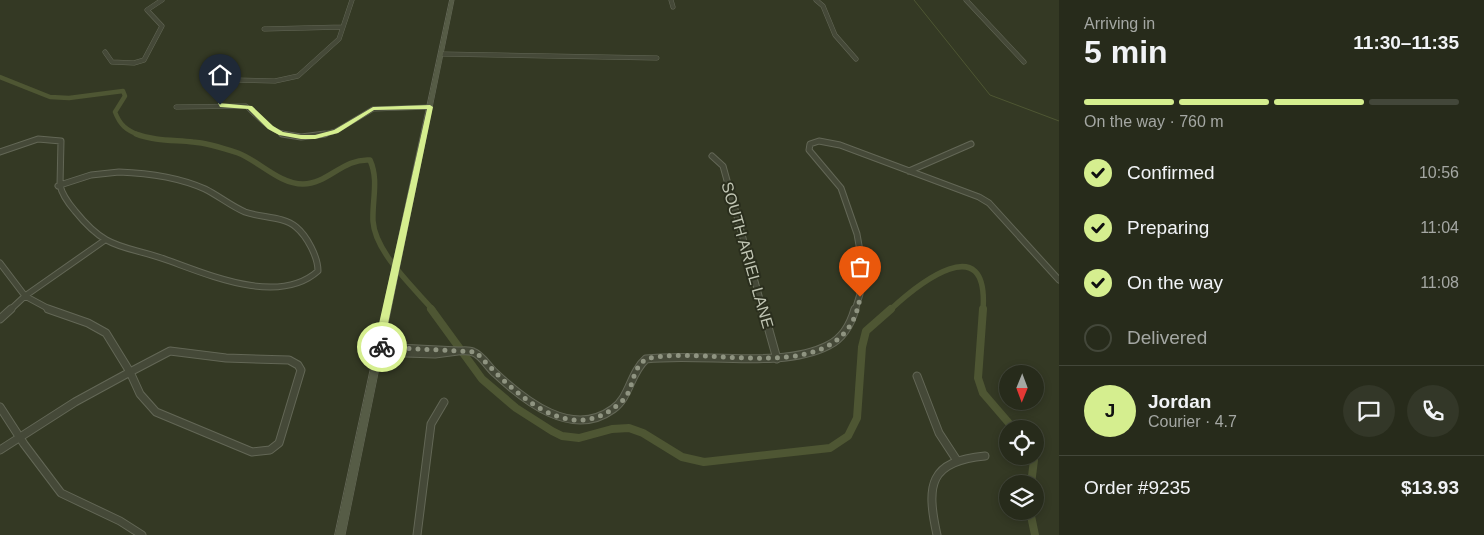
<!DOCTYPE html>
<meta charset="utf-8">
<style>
body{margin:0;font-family:Arial,sans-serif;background:#333728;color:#f1f3f6;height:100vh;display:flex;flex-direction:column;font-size:19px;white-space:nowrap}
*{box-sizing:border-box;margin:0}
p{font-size:16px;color:#a4a7a3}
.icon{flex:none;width:28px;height:28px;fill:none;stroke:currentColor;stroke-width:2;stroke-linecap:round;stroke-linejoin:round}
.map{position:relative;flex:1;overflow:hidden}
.side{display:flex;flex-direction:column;background:#272b1b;width:425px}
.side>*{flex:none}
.needle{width:32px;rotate:181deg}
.tools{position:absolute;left:999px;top:365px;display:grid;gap:10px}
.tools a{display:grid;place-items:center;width:45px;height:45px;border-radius:50%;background:#272b1b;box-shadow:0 2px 8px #0003,0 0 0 1px #43473a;font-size:25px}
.pin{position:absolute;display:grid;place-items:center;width:42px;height:42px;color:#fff;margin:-51px -21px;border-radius:50% 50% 50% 0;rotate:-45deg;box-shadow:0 0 5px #0007}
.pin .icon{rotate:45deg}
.courier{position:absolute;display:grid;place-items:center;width:50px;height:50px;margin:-25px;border:4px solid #d5ee8f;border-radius:50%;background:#fff;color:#222;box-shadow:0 1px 6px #0007}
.headline em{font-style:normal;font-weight:700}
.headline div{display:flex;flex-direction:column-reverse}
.headline{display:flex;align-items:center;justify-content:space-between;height:85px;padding:0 25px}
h1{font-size:32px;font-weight:700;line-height:38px}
.bar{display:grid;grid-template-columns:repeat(4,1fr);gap:8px 5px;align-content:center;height:60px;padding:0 25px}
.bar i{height:6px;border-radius:4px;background:#43473a}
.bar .on{background:#d5ee8f}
.bar p{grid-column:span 4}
.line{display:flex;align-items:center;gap:12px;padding:0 25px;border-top:1px solid #43473a}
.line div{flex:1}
.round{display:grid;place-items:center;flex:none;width:52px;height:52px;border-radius:26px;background:#333728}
ol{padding:0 25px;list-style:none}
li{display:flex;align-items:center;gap:15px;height:55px}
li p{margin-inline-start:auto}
li .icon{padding:5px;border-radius:50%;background:#d5ee8f;color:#111;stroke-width:4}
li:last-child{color:#a4a7a3}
li i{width:28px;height:28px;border:2px solid #43473a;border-radius:50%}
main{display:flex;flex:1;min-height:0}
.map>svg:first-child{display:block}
</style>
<main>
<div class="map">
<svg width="1059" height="535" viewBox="0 0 1059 535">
<rect width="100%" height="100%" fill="#343924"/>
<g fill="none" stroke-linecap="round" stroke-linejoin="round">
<path stroke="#4e5633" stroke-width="1" d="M914 0 990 95 1059 121"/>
<path stroke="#4e5633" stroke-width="4.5" d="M0 77 50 97 69 98 123 91 125 96 115 112C120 125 126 130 139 135"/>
<path stroke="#4e5633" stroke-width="5.5" d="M136 134C154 141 174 140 193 142 208 143 223 148 238 153 259 161 279 184 303 184 328 184 343 158 370 160 379 180 372 200 373 221 375 252 413 287 433 310
M890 310C918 284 989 227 983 310"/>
<path stroke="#4e5633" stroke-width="8" d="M431 309 482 379 516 408 552 431 562 436 579 438 612 429 629 428 643 433 682 457 704 462 830 448 848 436 857 418 862 347 866 331 891 309
M983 309 978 378 983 393 1014 429
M1031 484 1034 460 1032 456
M1030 511 1035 535"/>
<g stroke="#636756" stroke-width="5">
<path id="street-far2" d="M671 0 673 7
M816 0 823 6 835 35 856 59
M966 0 1024 62
M264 29 343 27
M105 52 112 62 134 63 144 60 162 26 147 10 162 0
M441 54 657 58
M234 80 275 81 298 76 339 39 352 0
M176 107 246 106C259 118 272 133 290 135
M321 135 336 131 373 109 430 107"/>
</g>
<g stroke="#636756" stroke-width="7">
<path id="street-far1" d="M282 134 301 137 325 134
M0 152 38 139 61 141 60 185
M712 156 723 166 763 310
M909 171 971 144
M119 172C148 173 178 177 205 189 219 196 231 206 245 212 261 218 283 216 296 227 307 236 318 257 318 271 279 306 209 275 167 260 123 244 108 252 75 211 69 204 62 195 60 185L91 175Z
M58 186 60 185
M0 263 25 296 51 310
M10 310 25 296 105 240
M855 310 860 294 863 268 857 234 841 188 809 150 810 144 819 141 840 145 979 197 989 203 1059 280"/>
</g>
<g stroke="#636756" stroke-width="9">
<path id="street" d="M48 309 88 323 106 333 130 372
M763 309 777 359
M0 319 11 309
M170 351 226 358 289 360 298 365 301 370 279 443 270 450 252 452 156 412 140 394 130 372Z
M458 351C463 351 469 350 473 352 482 355 488 367 495 373 525 401 572 439 613 409 630 397 630 373 646 359 701 352 782 370 829 345 843 338 851 323 855 309
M377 352 435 354 458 351 378 347
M917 376 939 433 956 459
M0 407 24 444 61 493 120 521 142 535
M0 450 75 402 130 372
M417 535 431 424 444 402
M937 535C926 485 929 461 985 456"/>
</g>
<g stroke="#636756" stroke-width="1">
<path id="secondary" d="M450 0H454L345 535H335Z"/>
</g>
<use href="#street-far2" stroke="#454938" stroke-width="4"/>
<use href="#street-far1" stroke="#454938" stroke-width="5"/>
<use href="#street" stroke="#454938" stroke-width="7"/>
<use href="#secondary" fill="#565c46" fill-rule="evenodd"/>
</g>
<path fill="#d5ee8f" d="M218 103 252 106 273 126 283 132 301 135H315L334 130 373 107 430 105 433 107 384 343 386 347 385 349 378 350 374 346 427 109 374 110 338 133 315 139H301L279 135 268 129 248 109 220 107Z"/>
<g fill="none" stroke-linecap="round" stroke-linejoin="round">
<path stroke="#8f9481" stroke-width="5" stroke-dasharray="0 9" d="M382 347 476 352C513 392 570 451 622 401 635 389 630 370 646 359 710 343 846 393 860 297"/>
</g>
<g text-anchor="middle" stroke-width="4" stroke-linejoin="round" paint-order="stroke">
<g font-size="16" fill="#c0c5b3" stroke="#2a2e1d">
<text transform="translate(748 255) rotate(74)" y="6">SOUTH ARIEL LANE</text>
</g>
</g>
</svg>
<div class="tools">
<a><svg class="needle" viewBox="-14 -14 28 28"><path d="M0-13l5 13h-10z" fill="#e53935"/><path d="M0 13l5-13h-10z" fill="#a4a7a3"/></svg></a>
<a><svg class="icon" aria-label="locate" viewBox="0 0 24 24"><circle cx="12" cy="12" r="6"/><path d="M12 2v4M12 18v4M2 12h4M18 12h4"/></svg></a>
<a><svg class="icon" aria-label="layers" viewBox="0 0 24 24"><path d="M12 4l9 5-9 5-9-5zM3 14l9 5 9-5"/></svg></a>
</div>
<div class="pin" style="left:860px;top:297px;background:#ea580c"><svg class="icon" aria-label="bag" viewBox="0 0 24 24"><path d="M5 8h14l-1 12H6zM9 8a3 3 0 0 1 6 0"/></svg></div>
<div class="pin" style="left:220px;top:105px;background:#1f2937"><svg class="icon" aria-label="home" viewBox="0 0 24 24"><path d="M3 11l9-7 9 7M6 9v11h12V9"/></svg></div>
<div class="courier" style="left:382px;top:347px"><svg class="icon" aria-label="bike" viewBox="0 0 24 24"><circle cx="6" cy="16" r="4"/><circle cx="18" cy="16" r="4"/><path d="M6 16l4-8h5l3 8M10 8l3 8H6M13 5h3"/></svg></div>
</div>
<section class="side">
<div class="headline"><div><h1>5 min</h1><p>Arriving in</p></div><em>11:30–11:35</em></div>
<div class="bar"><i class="on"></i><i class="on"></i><i class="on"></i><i></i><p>On the way · 760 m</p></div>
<ol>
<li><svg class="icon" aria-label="check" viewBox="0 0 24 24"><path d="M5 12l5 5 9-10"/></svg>Confirmed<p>10:56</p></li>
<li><svg class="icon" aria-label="check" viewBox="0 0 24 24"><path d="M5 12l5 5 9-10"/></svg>Preparing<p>11:04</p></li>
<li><svg class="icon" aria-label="check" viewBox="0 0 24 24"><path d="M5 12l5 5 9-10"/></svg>On the way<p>11:08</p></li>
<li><i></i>Delivered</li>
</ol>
<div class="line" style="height:90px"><b class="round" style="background:#d5ee8f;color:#111">J</b><div><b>Jordan</b><p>Courier · 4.7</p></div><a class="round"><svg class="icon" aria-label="chat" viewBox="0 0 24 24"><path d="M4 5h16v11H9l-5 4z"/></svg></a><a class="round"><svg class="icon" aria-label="phone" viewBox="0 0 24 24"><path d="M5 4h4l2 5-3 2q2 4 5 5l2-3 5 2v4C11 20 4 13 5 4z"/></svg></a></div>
<div class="line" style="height:65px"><div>Order #9235</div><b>$13.93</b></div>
</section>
</main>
